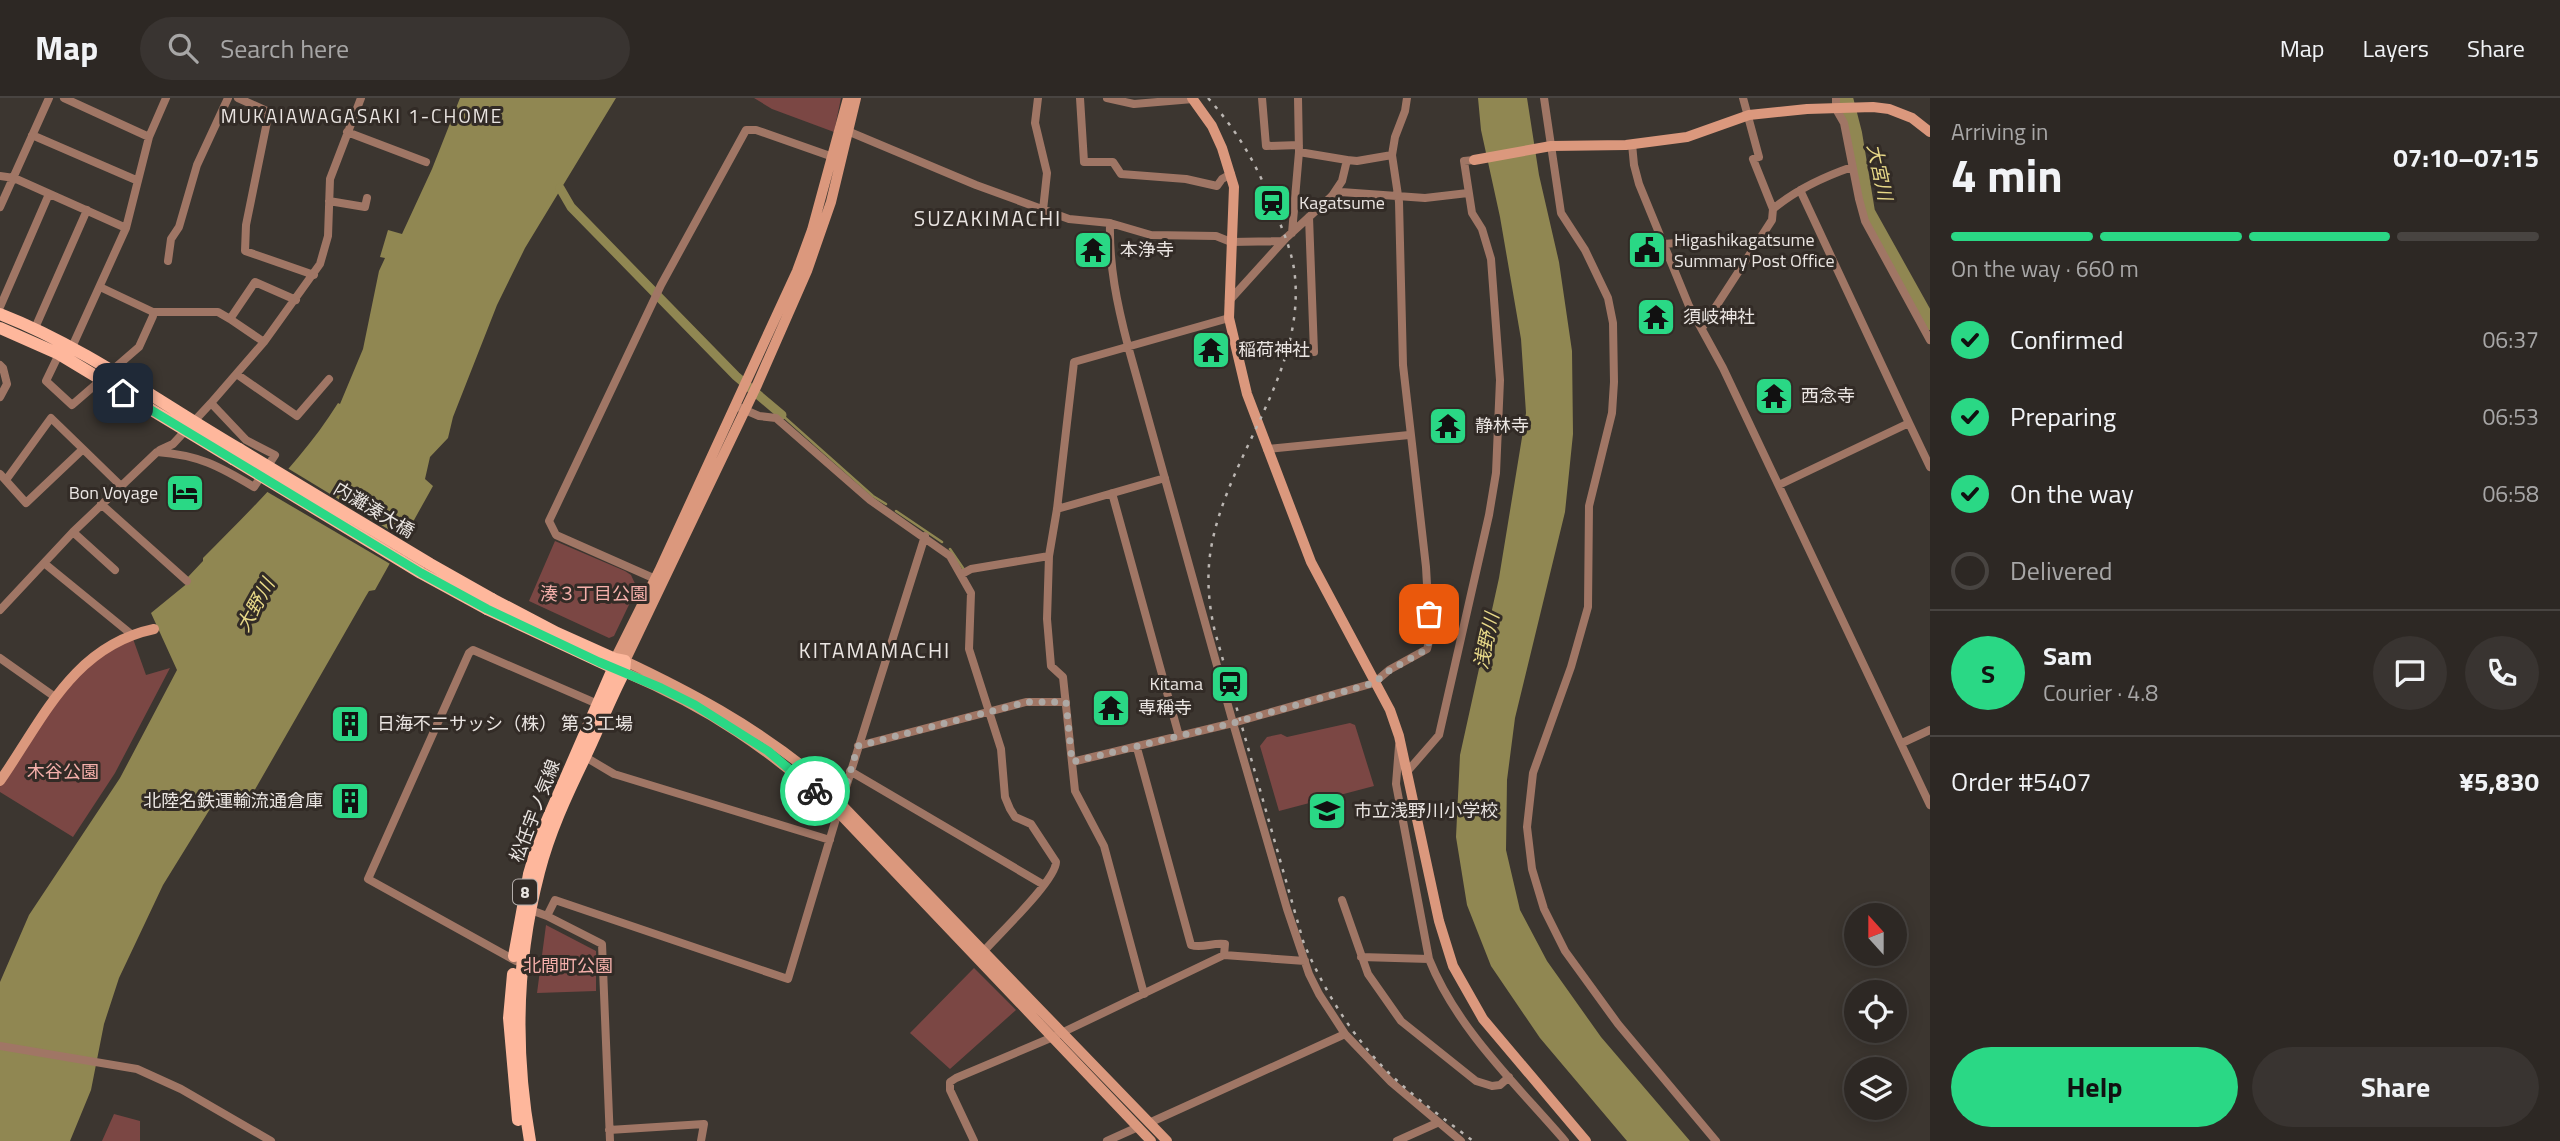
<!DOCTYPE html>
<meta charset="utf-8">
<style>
body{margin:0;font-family:"Titillium Web","Noto Sans JP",sans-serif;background:#393431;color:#f1f3f6;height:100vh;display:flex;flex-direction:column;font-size:26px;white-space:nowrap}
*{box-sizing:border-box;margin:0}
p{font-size:23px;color:#a7a6a6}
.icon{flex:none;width:38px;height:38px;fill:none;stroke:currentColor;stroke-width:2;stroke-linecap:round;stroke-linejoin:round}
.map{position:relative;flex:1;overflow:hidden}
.drawer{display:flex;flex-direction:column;background:#2d2824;width:630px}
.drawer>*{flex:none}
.needle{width:46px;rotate:339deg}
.controls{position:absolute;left:1844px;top:805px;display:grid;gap:14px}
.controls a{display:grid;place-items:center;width:63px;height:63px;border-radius:50%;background:#2d2824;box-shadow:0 4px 18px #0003,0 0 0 2px #484441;font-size:35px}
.pin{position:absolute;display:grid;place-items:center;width:60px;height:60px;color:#fff;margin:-30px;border-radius:14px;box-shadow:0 4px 10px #0006}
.courier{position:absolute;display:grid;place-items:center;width:70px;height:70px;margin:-35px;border:5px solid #2ad885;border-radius:50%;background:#fff;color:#222;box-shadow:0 2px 9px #0007}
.overview em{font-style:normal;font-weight:700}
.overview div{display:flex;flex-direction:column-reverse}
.overview{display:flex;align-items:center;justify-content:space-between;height:119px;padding:0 21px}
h1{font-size:46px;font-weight:700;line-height:52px}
.bar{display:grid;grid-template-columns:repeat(4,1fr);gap:10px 7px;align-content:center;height:84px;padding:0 21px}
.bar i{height:9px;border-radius:5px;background:#484441}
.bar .current{background:#2ad885}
.bar p{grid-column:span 4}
.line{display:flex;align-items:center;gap:18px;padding:0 21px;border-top:2px solid #484441}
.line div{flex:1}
.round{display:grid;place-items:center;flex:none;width:74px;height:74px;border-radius:37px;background:#393431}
ol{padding:0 21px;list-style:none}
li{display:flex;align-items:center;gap:21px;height:77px}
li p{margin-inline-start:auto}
li .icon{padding:7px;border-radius:50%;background:#2ad885;color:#111;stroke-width:4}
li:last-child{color:#a7a6a6}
li i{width:38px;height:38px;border:4px solid #484441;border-radius:50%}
.button{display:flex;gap:14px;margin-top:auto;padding:14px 21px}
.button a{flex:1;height:80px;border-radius:42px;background:#2ad885;color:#111;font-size:28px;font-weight:700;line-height:80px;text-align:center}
.button a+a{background:#393431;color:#f1f3f6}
header{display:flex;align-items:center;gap:42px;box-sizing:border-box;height:98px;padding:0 35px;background:#2d2824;border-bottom:2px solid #484441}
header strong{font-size:33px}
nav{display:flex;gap:38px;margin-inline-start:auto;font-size:24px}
.search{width:490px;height:63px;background:#393431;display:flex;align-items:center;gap:18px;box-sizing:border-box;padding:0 24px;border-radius:38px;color:#a7a6a6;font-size:26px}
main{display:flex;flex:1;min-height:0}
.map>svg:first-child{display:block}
</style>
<header>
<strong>Map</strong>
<div class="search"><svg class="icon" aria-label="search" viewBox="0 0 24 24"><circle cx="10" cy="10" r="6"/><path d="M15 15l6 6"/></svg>Search here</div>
<nav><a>Map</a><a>Layers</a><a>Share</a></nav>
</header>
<main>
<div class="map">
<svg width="1930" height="1043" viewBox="0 0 1930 1043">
<rect width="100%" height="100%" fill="#3c3630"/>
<path fill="#7b4744" d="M754 0H841L834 34 772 11Z
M555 443 625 473 631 477 637 490 614 538 609 540 529 503Z
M132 538 146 577 170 570 115 675 73 739 0 694V687L80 570Z
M1350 625 1355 627 1374 688 1279 713 1260 648 1267 639 1281 636 1287 639Z
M546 827 596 853V893L537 895Z
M974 870 1016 912 950 971 910 935Z
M114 1016 140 1023V1043H102Z"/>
<path fill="#908752" d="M460 0H616L525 150 497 207 453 319 448 340 430 359 425 381 433 388 375 492 369 493 366 498 249 702 218 698 163 787 119 880 104 926 91 992 70 1043H0V884L29 817 120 680 177 572 151 515 189 484 187 480 203 463V460C250 412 302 363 338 305L340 306 363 251 379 173 385 160 380 159 388 132 402 136 432 71Z
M1478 0H1527L1539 77 1559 164 1572 253 1573 336 1565 414 1515 620 1507 682 1506 752 1520 812 1547 863 1601 939 1690 1043H1627L1540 940 1491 868 1467 807 1456 739 1460 657 1499 480 1526 315 1521 241 1500 119 1481 32Z"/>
<path fill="#3c3630" d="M284 368 406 442 392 467 264 392Z"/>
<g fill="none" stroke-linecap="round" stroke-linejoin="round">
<path stroke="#908752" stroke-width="2.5" d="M782 317 873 398 886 406
M896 413 942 444
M950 451 965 473"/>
<path stroke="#908752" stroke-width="9" d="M560 90 571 109 736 278 782 317"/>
<path stroke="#908752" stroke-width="14" d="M1846 0 1855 35 1868 114 1930 225"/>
<path stroke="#a07665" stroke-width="8" d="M64 0 149 39
M238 0 269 14 246 127 245 153 314 177
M1038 0 1035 25 1047 75 1043 112
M1080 0 1084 64H1113L1121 76 1186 81 1217 88 1222 81 1231 76
M1107 0 1134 6 1193 1
M1262 0 1266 48 1299 47
M1544 0 1561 115 1585 152 1608 200 1613 225 1614 284 1612 315 1589 408 1588 509 1571 569 1533 675 1527 729 1532 771 1544 811 1565 853 1618 926 1716 1043
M1836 0V11L1844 25 1859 101 1865 123 1930 242
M845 32 976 87 1069 121 1110 125 1151 137 1216 138 1231 144 1282 143 1286 140
M347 34 426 64
M32 37 136 82
M1632 46 1634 67 1639 86 1689 208 1723 270 1930 707
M1347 62 1357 63 1392 57
M0 78 14 80 126 130 72 249 59 256 46 283 72 307 139 249 153 218V214
M1332 98 1341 94 1425 100 1468 95
M329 103 365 109 367 100
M0 109 49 0
M1773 111C1797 91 1823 79 1852 69
M1309 119 1314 254
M1110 125C1109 168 1117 206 1128 248L1233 625 1287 811 1309 876 1319 896 1345 936 1391 984 1461 1043
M126 130 149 39 166 0
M1292 135 1299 54
M1663 146C1695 144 1725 137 1756 147
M168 163 171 141 179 129 197 67 228 0
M100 189 153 214H218L230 221 255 184 296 202
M1229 203 1286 140 1332 98 1342 83 1347 62 1299 54 1298 0
M0 209 49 96
M230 221 264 244
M35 230 87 112
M1702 230 1772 122 1773 111 1753 61 1759 59 1743 0
M0 267 3 270 7 286 0 299
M238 277 297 318 329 281
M736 308 759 318 776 320 870 402 950 458 971 495 969 551 1001 651 1005 699 1010 711 1015 719 1031 726 1056 764C1056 782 999 836 984 853
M1909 325 1930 369
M1267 351 1409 337
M160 352 173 346 211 305
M0 376 26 405 83 351 120 387
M6 382 51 320 83 351
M1779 387 1909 325 1800 92
M1112 395 1179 638
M101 406 187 483
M1057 411 1165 380
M73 434 115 472
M44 465 131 536
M962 476 971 471 1049 458
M660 483 556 437 549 423 661 187 746 32H756L833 59
M0 512 73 434 157 354C199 357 219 368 254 389L275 357 246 342 211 305 264 244 320 166 328 138 330 81 361 0
M0 560 55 599
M1902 645 1930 632
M858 648 1026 604H1066
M1399 648 1396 686 1429 861C1457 931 1516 986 1565 1043
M1137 650 1191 847C1202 851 1213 844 1225 846L1224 857
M582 657 614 676 830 742
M1072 664 1233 625 1374 585 1389 572 1427 551 1430 540 1426 469 1403 267 1399 104 1392 57 1395 39 1405 13 1407 0
M850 673 1044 787
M1406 675 1439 637 1489 417 1496 375 1500 282 1491 161 1482 131 1472 115 1464 63 1474 62
M1342 802 1368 876 1401 923 1476 983 1492 988 1500 987 1509 979
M528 811 547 818 602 846 610 1043
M547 818 555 802 788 881 835 724 925 438
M1361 859 1429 861
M516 863 368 781 469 555 473 552 600 607
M1144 896 1104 748 1075 693 1063 579 1051 568 1047 521 1049 458 1057 411 1074 264 1229 220
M0 948 137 971 181 991 271 1043
M1149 1025 1345 936
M609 1032 704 1026 701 1043
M974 1043 950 992V984L956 980 1053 939 1224 857 1305 863
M1107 1043 1138 1029
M1397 1043 1437 1025"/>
<path stroke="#db987d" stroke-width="10" d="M856 0 831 104 807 173 757 287 625 563C691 594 752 627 809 673L1167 1043
M1192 0 1212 28 1222 50 1234 89 1229 220 1247 296 1311 464 1390 612 1399 638 1439 823 1453 868 1483 921 1586 1043
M1474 62 1551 48 1626 47 1687 39 1749 17 1807 11 1873 9 1889 11 1912 20 1930 34
M615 561 659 473 797 173 812 132 848 0
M624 574C709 610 771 652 838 714L1151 1043
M0 683C43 621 73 548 154 531"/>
<path stroke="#feb79c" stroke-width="12" d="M0 216C85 249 160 305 239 351
M0 230 59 256 233 361
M492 501 557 535 615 561 625 563 624 574C609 603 598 632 584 661 566 698 549 735 539 774 516 862 514 953 530 1043
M487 511 620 573
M514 858 529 776 540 739 613 571 615 561
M513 876 509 920 518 1022"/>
<path stroke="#bbb6b2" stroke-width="2.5" stroke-dasharray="3.5 7" stroke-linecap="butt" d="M1208 0C1240 36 1258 69 1275 113 1284 135 1293 156 1295 179 1304 275 1230 354 1212 445 1206 475 1208 504 1215 534L1304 846C1324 891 1348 932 1382 968 1409 996 1442 1019 1473 1043"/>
<path stroke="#feb79c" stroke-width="12" d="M239 351 430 466 492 501
M233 361 421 475 487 511"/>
</g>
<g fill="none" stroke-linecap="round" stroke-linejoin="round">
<path stroke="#ada8a4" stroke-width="7" stroke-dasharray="0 12.6" d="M815 693 838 714 858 648 1027 604H1066L1072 664 1233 625 1374 585 1390 572 1427 551 1430 540 1429 516"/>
<path stroke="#2ad885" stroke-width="9" d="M123 295 421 475 487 511 599 564 661 590 695 607 768 653 815 693"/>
</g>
<defs>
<g id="station-square" transform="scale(2.0125)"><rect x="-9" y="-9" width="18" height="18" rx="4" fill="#2ad885" stroke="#322b26"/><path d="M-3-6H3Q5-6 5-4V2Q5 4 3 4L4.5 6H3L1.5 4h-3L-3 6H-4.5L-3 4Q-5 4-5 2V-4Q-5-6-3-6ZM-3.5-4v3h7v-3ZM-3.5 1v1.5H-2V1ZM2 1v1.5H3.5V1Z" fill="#111"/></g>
<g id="temple-square" transform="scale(2.0125)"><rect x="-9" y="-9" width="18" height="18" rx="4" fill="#2ad885" stroke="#322b26"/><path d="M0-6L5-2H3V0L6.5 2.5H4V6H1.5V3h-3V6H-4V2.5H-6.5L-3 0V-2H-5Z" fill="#111"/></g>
<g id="civic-square" transform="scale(2.0125)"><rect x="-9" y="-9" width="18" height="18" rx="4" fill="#2ad885" stroke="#322b26"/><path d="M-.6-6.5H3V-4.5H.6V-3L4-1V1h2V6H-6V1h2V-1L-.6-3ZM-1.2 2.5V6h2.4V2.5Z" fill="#111"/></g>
<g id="hotel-square" transform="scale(2.0125)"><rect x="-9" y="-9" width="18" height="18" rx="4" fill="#2ad885" stroke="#322b26"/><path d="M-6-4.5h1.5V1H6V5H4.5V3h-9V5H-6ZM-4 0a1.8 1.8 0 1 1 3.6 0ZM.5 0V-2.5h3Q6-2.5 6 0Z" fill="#111"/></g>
<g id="building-square" transform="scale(2.0125)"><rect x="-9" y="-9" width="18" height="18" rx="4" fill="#2ad885" stroke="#322b26"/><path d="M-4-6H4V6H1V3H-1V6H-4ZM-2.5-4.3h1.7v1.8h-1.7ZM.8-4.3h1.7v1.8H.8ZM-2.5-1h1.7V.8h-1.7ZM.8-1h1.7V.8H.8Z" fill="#111"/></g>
<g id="school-square" transform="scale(2.0125)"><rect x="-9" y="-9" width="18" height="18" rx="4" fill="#2ad885" stroke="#322b26"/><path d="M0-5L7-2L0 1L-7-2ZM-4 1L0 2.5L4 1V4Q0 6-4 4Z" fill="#111"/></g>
</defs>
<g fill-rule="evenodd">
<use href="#station-square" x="1272" y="105"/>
<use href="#temple-square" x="1093" y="152"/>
<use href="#civic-square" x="1647" y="152"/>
<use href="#temple-square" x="1656" y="219"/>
<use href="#temple-square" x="1211" y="252"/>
<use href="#temple-square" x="1774" y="298"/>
<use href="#temple-square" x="1448" y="328"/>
<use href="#hotel-square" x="185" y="395"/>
<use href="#station-square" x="1230" y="586"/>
<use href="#temple-square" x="1111" y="610"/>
<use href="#building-square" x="350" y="626"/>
<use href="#building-square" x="350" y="703"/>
<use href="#school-square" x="1327" y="713"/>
</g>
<g text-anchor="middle" stroke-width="6" stroke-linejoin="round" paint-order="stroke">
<rect fill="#322b26" stroke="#b3adaa" stroke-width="2" x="513" y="781.5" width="24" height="25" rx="5"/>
<g font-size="16" font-weight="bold" fill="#eae5e2">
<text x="525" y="800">8</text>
</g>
<g font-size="18" fill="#eae5e2" stroke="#322b26" text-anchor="start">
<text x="1299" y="111">Kagatsume</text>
<text x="1674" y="148">Higashikagatsume<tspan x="1674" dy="21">Summary Post Office</tspan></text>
<text x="1120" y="158">本浄寺</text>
<text x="1683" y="225">須岐神社</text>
<text x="1238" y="258">稲荷神社</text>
<text x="1801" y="304">西念寺</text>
<text x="1475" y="334">静林寺</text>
<text x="158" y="401" text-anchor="end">Bon Voyage</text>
<text x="1203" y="592" text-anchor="end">Kitama</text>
<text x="1138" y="616">専稱寺</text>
<text x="377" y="632">日海不二サッシ（株） 第３工場</text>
<text x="323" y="709" text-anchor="end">北陸名鉄運輸流通倉庫</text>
<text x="1354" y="719">市立浅野川小学校</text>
</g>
<g font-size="18" fill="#eae5e2" stroke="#322b26">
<text transform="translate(374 412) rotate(31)" y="6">内灘湊大橋</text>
<text transform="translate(535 713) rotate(-69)" y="6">松任宇ノ気線</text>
</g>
<g font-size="18" fill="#f5b0ab" stroke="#322b26">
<text x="594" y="502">湊３丁目公園</text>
<text x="63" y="680">木谷公園</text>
<text x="568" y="874">北間町公園</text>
</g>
<g font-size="19" letter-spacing="2" fill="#eae5e2" stroke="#322b26">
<text x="362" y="25">MUKAIAWAGASAKI 1-CHOME</text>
</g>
<g font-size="19" font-style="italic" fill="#e8d988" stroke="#322b26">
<text transform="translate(1880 74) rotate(78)" y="7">大宮川</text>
<text transform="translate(255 507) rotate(-61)" y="7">大野川</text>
<text transform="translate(1486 543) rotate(-78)" y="7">浅野川</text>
</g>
<g font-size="21" letter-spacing="2" fill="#eae5e2" stroke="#322b26">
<text x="988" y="128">SUZAKIMACHI</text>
<text x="875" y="560">KITAMAMACHI</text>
</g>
</g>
</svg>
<div class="controls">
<a><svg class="needle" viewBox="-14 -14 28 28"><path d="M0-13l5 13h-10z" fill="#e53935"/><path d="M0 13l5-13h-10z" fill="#a7a6a6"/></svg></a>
<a><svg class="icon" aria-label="locate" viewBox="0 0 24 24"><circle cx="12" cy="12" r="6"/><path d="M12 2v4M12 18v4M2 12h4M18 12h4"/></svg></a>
<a><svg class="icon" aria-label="layers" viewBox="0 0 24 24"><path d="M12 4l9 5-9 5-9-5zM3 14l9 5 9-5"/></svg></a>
</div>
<div class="pin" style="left:1429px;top:516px;background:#ea580c"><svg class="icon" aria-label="bag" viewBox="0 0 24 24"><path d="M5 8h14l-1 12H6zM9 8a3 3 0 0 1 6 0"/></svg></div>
<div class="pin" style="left:123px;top:295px;background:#1f2937"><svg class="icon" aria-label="home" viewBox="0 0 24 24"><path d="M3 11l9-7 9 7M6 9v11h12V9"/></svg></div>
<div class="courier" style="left:815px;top:693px"><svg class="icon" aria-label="bike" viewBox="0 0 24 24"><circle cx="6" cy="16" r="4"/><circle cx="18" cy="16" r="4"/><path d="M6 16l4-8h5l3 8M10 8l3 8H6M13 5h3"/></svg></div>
</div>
<section class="drawer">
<div class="overview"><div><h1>4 min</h1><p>Arriving in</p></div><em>07:10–07:15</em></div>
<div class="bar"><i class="current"></i><i class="current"></i><i class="current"></i><i></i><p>On the way · 660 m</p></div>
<ol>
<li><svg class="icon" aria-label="check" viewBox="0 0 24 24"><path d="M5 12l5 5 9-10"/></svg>Confirmed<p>06:37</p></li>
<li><svg class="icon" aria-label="check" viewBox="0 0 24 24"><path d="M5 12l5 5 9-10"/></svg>Preparing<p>06:53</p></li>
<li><svg class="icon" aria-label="check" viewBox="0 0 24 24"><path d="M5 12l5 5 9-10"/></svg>On the way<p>06:58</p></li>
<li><i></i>Delivered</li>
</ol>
<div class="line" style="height:126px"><b class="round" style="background:#2ad885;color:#111">S</b><div><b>Sam</b><p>Courier · 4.8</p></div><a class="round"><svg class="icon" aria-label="chat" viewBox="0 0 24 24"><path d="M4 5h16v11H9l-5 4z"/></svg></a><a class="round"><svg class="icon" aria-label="phone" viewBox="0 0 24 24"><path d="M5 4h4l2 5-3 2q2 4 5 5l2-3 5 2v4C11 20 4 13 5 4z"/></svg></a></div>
<div class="line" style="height:91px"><div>Order #5407</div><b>¥5,830</b></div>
<div class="button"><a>Help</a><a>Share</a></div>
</section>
</main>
